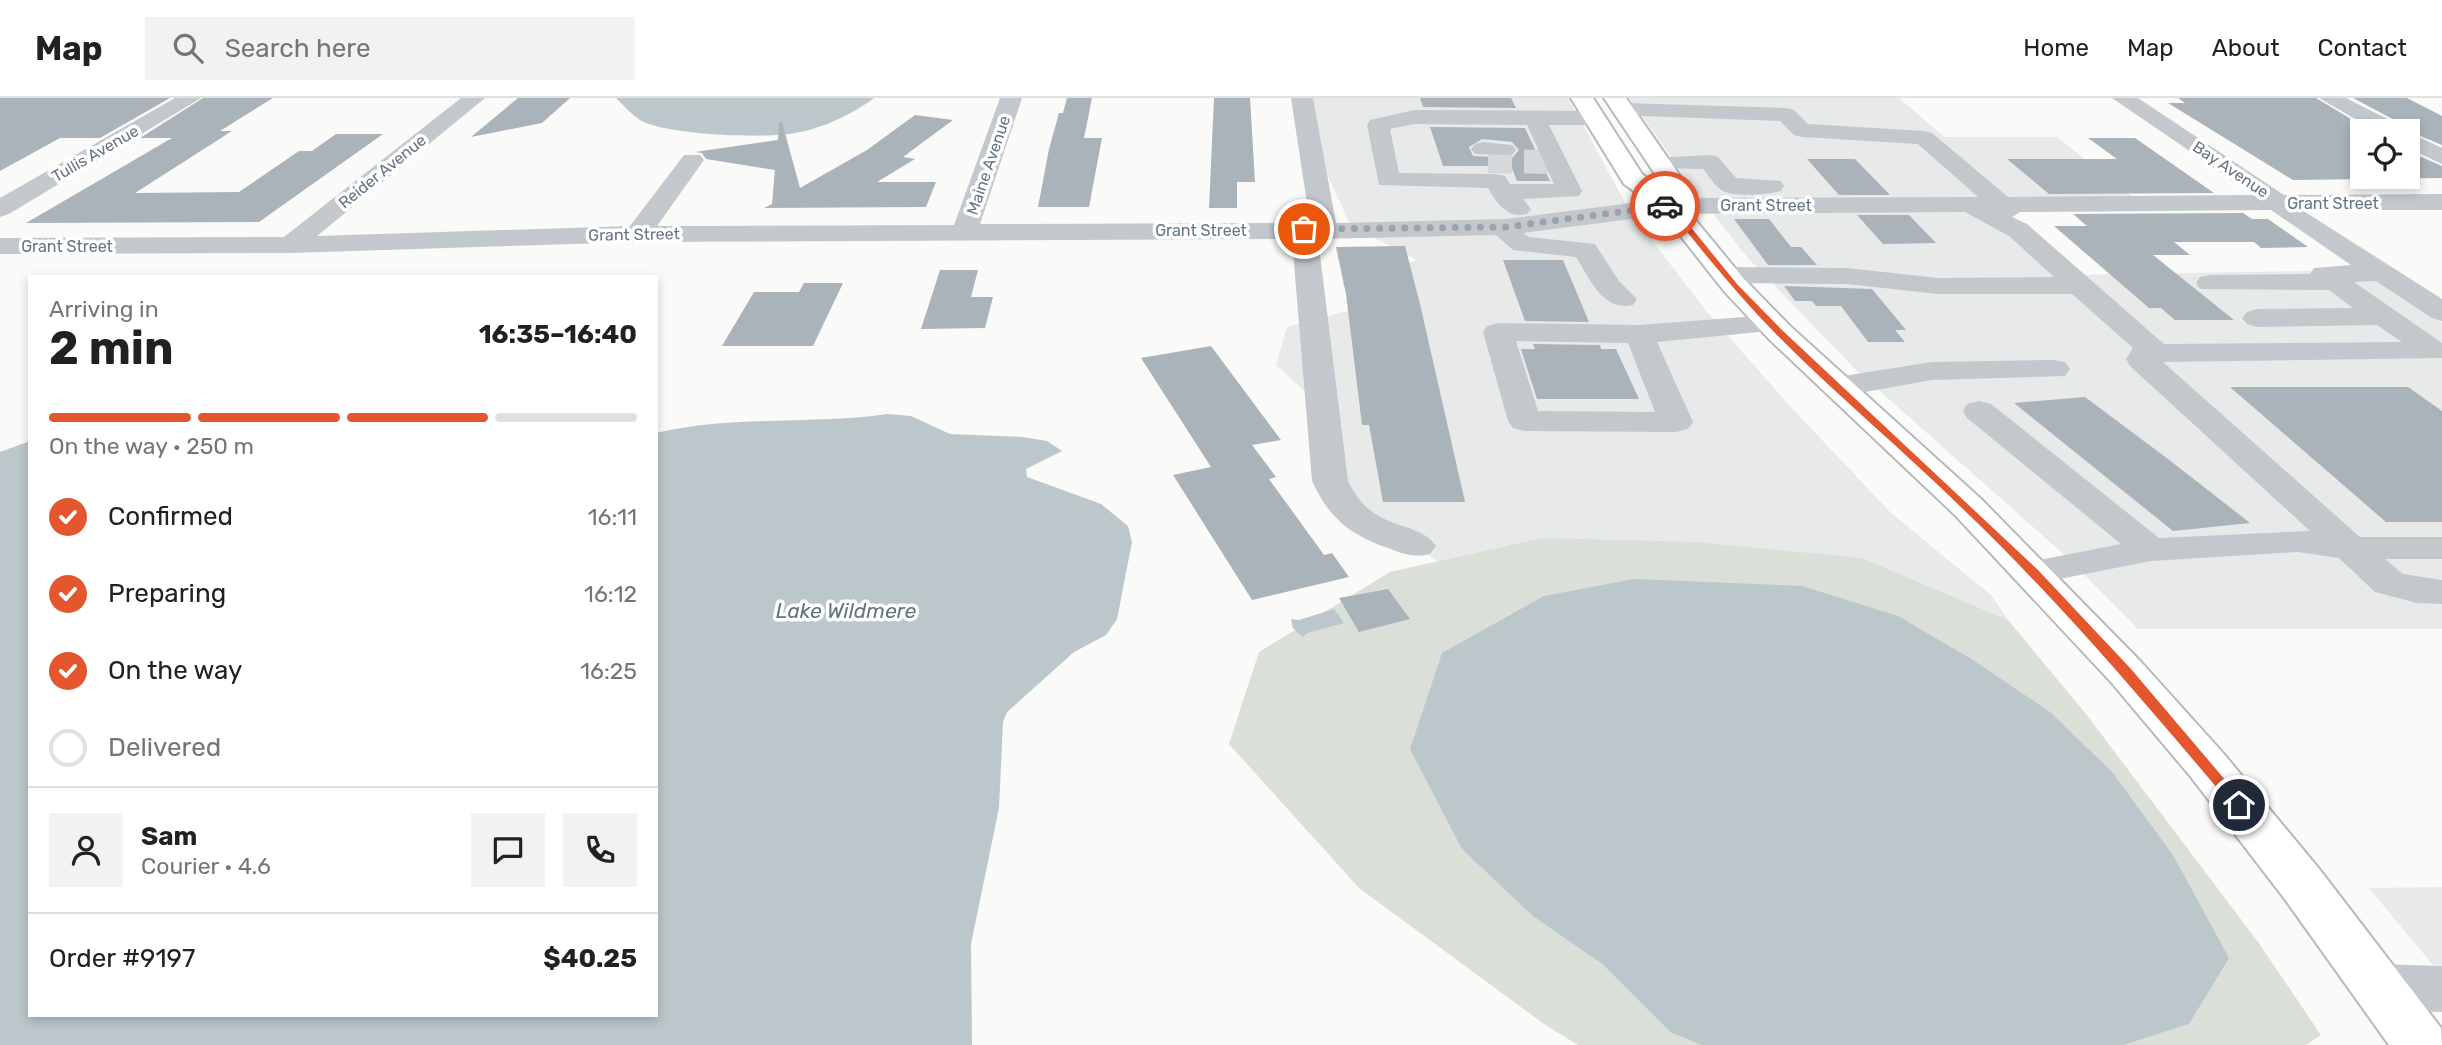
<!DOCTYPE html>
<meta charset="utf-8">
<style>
body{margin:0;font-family:Rubik,sans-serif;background:#f2f2f2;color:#202124;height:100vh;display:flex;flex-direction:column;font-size:26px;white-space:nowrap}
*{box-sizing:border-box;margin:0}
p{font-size:23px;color:#757577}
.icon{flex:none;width:38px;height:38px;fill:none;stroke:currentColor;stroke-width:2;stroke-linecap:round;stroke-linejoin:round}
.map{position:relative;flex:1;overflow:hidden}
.side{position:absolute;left:28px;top:177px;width:630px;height:742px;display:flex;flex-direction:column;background:#fff;border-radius:0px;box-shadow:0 4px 10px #0003}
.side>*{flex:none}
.tools{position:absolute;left:2350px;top:21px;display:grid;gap:14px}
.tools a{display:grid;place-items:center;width:70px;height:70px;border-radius:0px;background:#fff;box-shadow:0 4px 10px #0003;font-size:35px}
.pin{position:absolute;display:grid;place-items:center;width:60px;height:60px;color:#fff;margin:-30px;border:4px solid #fff;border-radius:50%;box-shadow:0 2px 7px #0007}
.courier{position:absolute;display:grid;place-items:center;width:70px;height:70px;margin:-35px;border:5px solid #e4572e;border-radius:50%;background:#fff;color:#222;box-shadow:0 2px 9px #0007}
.head em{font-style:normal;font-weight:700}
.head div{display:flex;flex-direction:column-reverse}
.head{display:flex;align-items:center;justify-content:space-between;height:119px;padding:0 21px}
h1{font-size:46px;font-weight:700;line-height:52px}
.bar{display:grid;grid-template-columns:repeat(4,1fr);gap:10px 7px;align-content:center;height:84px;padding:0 21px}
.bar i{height:9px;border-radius:5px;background:#e0e0e0}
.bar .active{background:#e4572e}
.bar p{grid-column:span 4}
.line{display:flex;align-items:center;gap:18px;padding:0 21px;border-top:2px solid #e0e0e0}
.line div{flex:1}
.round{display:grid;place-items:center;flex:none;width:74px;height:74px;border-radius:0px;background:#f2f2f2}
ol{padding:0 21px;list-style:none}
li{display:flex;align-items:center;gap:21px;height:77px}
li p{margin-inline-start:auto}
li .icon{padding:7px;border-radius:50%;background:#e4572e;color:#fff;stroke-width:4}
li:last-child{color:#757577}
li i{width:38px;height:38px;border:4px solid #e0e0e0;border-radius:50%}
header{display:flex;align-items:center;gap:42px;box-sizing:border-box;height:98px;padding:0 35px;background:#fff;border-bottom:2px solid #e0e0e0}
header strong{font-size:33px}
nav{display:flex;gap:38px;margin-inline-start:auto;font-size:24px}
.search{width:490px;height:63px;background:#f2f2f2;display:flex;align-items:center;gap:18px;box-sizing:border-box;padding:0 24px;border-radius:0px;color:#757577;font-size:26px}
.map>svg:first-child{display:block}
</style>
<header>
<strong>Map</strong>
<div class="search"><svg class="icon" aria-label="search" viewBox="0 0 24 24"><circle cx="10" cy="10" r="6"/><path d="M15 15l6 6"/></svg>Search here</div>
<nav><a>Home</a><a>Map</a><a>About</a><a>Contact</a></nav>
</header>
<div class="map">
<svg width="2442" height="947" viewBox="0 0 2442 947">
<rect width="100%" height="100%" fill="#fafaf8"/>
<path fill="#e8e9e9" d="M1313 0H1568L1627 108 1501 124 1350 126 1327 76Z
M1629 0H1899L1944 39H2057L2134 100 1703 103Z
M1994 110 2069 177 2364 172 2442 224V531H2138L2068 460 1856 272 1747 159 1710 112Z
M1633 118 1708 215 1787 305 1891 415 1992 498 2008 522 1862 460 1542 440 1438 463 1388 430 1360 402 1312 383 1329 316 1276 267 1287 229 1366 208 1342 186 1417 162 1367 136Z
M2442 789V878L2369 790Z"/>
<path fill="#dadfd7" d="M1542 440 1694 444 1862 460 2008 522 2086 616 2258 844 2321 937 2306 947H2124L2189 926 1534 819 1602 866 1670 934 1701 947H1578L1544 926 1359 790 1229 646 1259 554 1390 474Z"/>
<path fill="#bbc7cb" d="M616 0H874C853 16 821 31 795 35 766 41 664 37 640 22 631 16 623 7 616 0Z
M888 316 911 318 950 336 1022 339 1047 343 1062 353 1026 371 1027 379 1101 406 1128 428 1132 444 1117 521 1106 537 1074 554 1007 614 1003 624 999 710 971 846 972 947H0V354L30 343V917H656V335C732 317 811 327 888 316Z
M1634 481 1802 488 1898 518 1973 562 2050 614 2112 674 2173 757 2229 860 2189 926 2124 947H1701L1670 934 1602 866 1534 819 1462 751 1410 651 1442 555 1544 498Z
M1334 511 1344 525 1307 535 1303 539 1293 530 1291 521 1299 522Z"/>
<path fill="#aab3b9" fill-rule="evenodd" d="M0 0H170L100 40H60L0 73Z
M203 0H273L220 33H232L135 95 239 94 299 53H312L336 36H383L259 124 26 125 172 40H140Z
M518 0H570L542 25 471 39Z
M1067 0H1092L1084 40H1102L1089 109H1038L1049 51 1059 15H1063Z
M1214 0H1250L1255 84H1237V110H1209Z
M1420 0H1511L1516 10 1423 9Z
M2178 0H2316L2371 33H2362V79H2408V53L2442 68V80L2293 82 2168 5H2185Z
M2353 0H2407L2442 18V47L2406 32 2402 26Z
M915 17 953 22 903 59 915 61 877 84H936L926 109 764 110 772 106 775 72 706 61 702 55 695 54 778 42 779 25 782 24 800 90 867 52Z
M1430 29 1525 30 1550 83H1517L1511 68H1443ZM1482 41 1512 44 1519 52 1512 60 1473 58 1469 49Z
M2088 40H2135L2214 95 2049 96 2007 61H2117Z
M1807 61H1855L1890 97H1839Z
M2243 115 2252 121H2268L2308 149 2261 150 2254 144H2174L2190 157H2153L2234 222H2175L2161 210H2149L2054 128H2087L2073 116Z
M1857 117H1909L1936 145 1883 146Z
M1734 121H1769L1791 149H1801L1817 167H1768Z
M1405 148 1420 206 1465 404H1383L1369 327H1362L1346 196 1336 149Z
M1503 162H1563L1589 224 1525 223Z
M940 172H978L971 199H993L985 230 921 231Z
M804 185H843L813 248H722L754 194H799Z
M1784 188 1872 191 1906 232H1895L1905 244H1868L1841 208H1816L1812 203H1795Z
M1533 246 1600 247 1601 251H1616L1639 301H1537L1521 251H1535Z
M1211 248 1281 342 1252 347 1276 379 1269 381 1324 457 1332 455 1349 479 1252 502 1173 377 1211 369 1141 260Z
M2230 289H2408L2442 313V424H2386Z
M2085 299 2168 361 2250 425 2173 433 2014 305Z
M1388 491 1410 521 1359 534 1339 500Z"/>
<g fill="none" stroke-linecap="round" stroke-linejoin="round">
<path stroke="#d5d9db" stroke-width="24" stroke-dasharray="24 12" stroke-linecap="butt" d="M1488 63 1548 64"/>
<g stroke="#b5babe" stroke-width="4">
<path id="major" d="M1571 0H1593L1642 76 1658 88 1659 82 1604 0H1626L1683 82V107L1744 181 1791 229 1981 401 2141 564 2223 655 2320 772 2441 930 2442 947H2389L2284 800 2191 679 2111 584 1955 417 1769 241 1724 193 1661 113 1624 86Z"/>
</g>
<path fill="#c3c8cc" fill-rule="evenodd" d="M175 0H201L9 116 0 119V100Z
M461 0H485L317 138 630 128 684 57H700L704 62 657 128 954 127 1000 0H1022L980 126 1310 125 1291 0H1313L1336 125 1506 121 1670 100 1978 99 1918 46 1802 39 1794 37 1780 23 1616 17 1613 12 1616 7 1624 5 1786 10 1794 12 1808 26 1924 33 1932 35 2008 99 2254 97 2112 0H2138L2284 97 2442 96V112H2302L2442 201V223L2432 220 2376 183 2354 184 2442 245V260L2163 264 2360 439H2442V461H2385L2403 476 2442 482V506L2417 505 2375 494 2339 460 2298 454 2151 463 2034 486 2020 482 2015 474 2020 466 2121 446 1967 320 1963 313 1967 306 1979 303 1991 306 2159 440 2310 433 2130 268 2126 261 2133 250 2072 196H1938L1847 186 1725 185 1715 183 1711 177 1715 171 1725 169 1847 170 1938 180 2054 179 2009 138 1965 114 1670 116 1523 135 1529 139 1595 146 1619 183 1637 201 1633 207C1603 214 1590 181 1576 159L1513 152 1496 137 1318 141 1348 383C1374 437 1417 420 1436 448L1430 456C1414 460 1403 456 1388 450 1350 437 1329 420 1312 383L1292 141 638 144 290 155 0 156V140L284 139ZM2271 112 2351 167 2314 170 2310 176 2210 177 2200 179 2196 185 2200 191 2329 192 2353 210 2257 211 2247 214 2242 220 2247 226 2257 229 2377 227 2402 244 2164 246 2027 126 2012 119 2020 114Z
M2319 0H2346L2401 28 2404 33H2376Z
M1414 12 1594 13 1605 20 1594 27H1549L1582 93 1579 98 1523 101 1531 111 1527 116C1508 121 1497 106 1488 90L1379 87 1367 27 1370 22ZM1414 26 1527 27 1554 86H1510L1505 78 1496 76 1399 75 1390 31Z
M2408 34 2442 50V66L2408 50Z
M1483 44 1512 47 1516 52 1512 57 1475 56 1471 51 1475 46Z
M1710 57 1718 59 1736 80 1781 83 1784 88 1781 93C1766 97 1736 99 1723 93 1715 89 1709 78 1703 71L1652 70 1648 65 1652 60Z
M1771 217 1781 220 1786 226 1781 232 1657 244 1693 324 1688 331 1676 334 1525 333 1513 330 1508 323 1483 234 1487 228 1498 225 1639 227ZM1516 243 1628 245 1655 314 1538 313Z
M2054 262 2065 264 2070 271 2065 278 1932 282 1837 299 1826 296 1821 289 1826 282 1837 279 1932 264Z
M2378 866 2442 868V914L2378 912 2359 905 2351 889 2359 873Z"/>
<use href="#major" fill="#fff" fill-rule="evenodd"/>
</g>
<path fill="#e4572e" d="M1672 106 1737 186 1783 233 2038 472 2131 571 2243 703V710H2234C2147 607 2061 505 1964 412 1902 351 1835 296 1775 235 1736 195 1702 153 1668 110L1661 108Z"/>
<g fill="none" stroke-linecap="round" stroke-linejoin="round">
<path stroke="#99a4ac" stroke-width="7" stroke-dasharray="0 12.6" d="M1304 131 1506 129 1665 108"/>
</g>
<g text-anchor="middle" stroke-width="7" stroke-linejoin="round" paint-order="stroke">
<g font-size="16" fill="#657683" stroke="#fff">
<text transform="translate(95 55) rotate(-30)" y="6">Tullis Avenue</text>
<text transform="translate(988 67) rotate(-71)" y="6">Maine Avenue</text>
<text transform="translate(2231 71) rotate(34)" y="6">Bay Avenue</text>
<text transform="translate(382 73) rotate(-39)" y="6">Reider Avenue</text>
<text x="2333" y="111">Grant Street</text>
<text x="1766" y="113">Grant Street</text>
<text x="1201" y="138">Grant Street</text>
<text transform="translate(634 136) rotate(-1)" y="6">Grant Street</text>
<text x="67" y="154">Grant Street</text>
</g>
<g font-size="21" font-style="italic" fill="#60757c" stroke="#fff">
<text x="846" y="520">Lake Wildmere</text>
</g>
</g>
</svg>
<div class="tools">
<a><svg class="icon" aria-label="locate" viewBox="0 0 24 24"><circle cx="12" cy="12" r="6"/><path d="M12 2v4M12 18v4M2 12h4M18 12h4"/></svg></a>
</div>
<div class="pin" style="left:1304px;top:131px;background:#ea580c"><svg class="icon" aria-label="bag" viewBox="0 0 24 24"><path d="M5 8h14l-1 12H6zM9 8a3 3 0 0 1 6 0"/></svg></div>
<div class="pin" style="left:2239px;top:707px;background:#1f2937"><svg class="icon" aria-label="home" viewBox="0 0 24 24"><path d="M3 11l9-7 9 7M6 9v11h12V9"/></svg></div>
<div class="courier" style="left:1665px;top:108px"><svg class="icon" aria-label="car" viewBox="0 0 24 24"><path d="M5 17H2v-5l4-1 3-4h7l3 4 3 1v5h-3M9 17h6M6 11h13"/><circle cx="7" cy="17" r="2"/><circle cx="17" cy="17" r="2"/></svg></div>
<section class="side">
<div class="head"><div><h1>2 min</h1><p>Arriving in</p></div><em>16:35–16:40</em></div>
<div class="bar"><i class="active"></i><i class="active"></i><i class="active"></i><i></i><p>On the way · 250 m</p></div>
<ol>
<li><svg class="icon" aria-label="check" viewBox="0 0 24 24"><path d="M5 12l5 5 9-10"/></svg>Confirmed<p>16:11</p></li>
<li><svg class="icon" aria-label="check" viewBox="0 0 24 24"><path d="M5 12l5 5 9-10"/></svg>Preparing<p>16:12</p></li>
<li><svg class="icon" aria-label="check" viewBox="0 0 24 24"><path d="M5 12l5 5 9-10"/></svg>On the way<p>16:25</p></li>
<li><i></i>Delivered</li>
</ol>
<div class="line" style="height:126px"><a class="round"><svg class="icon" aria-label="person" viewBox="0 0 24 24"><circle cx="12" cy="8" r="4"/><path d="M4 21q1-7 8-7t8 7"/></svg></a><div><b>Sam</b><p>Courier · 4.6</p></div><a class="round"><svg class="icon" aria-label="chat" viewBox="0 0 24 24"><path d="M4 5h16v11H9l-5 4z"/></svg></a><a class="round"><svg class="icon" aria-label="phone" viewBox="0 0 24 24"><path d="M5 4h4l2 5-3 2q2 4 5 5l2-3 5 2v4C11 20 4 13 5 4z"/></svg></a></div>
<div class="line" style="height:91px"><div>Order #9197</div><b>$40.25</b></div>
</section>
</div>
